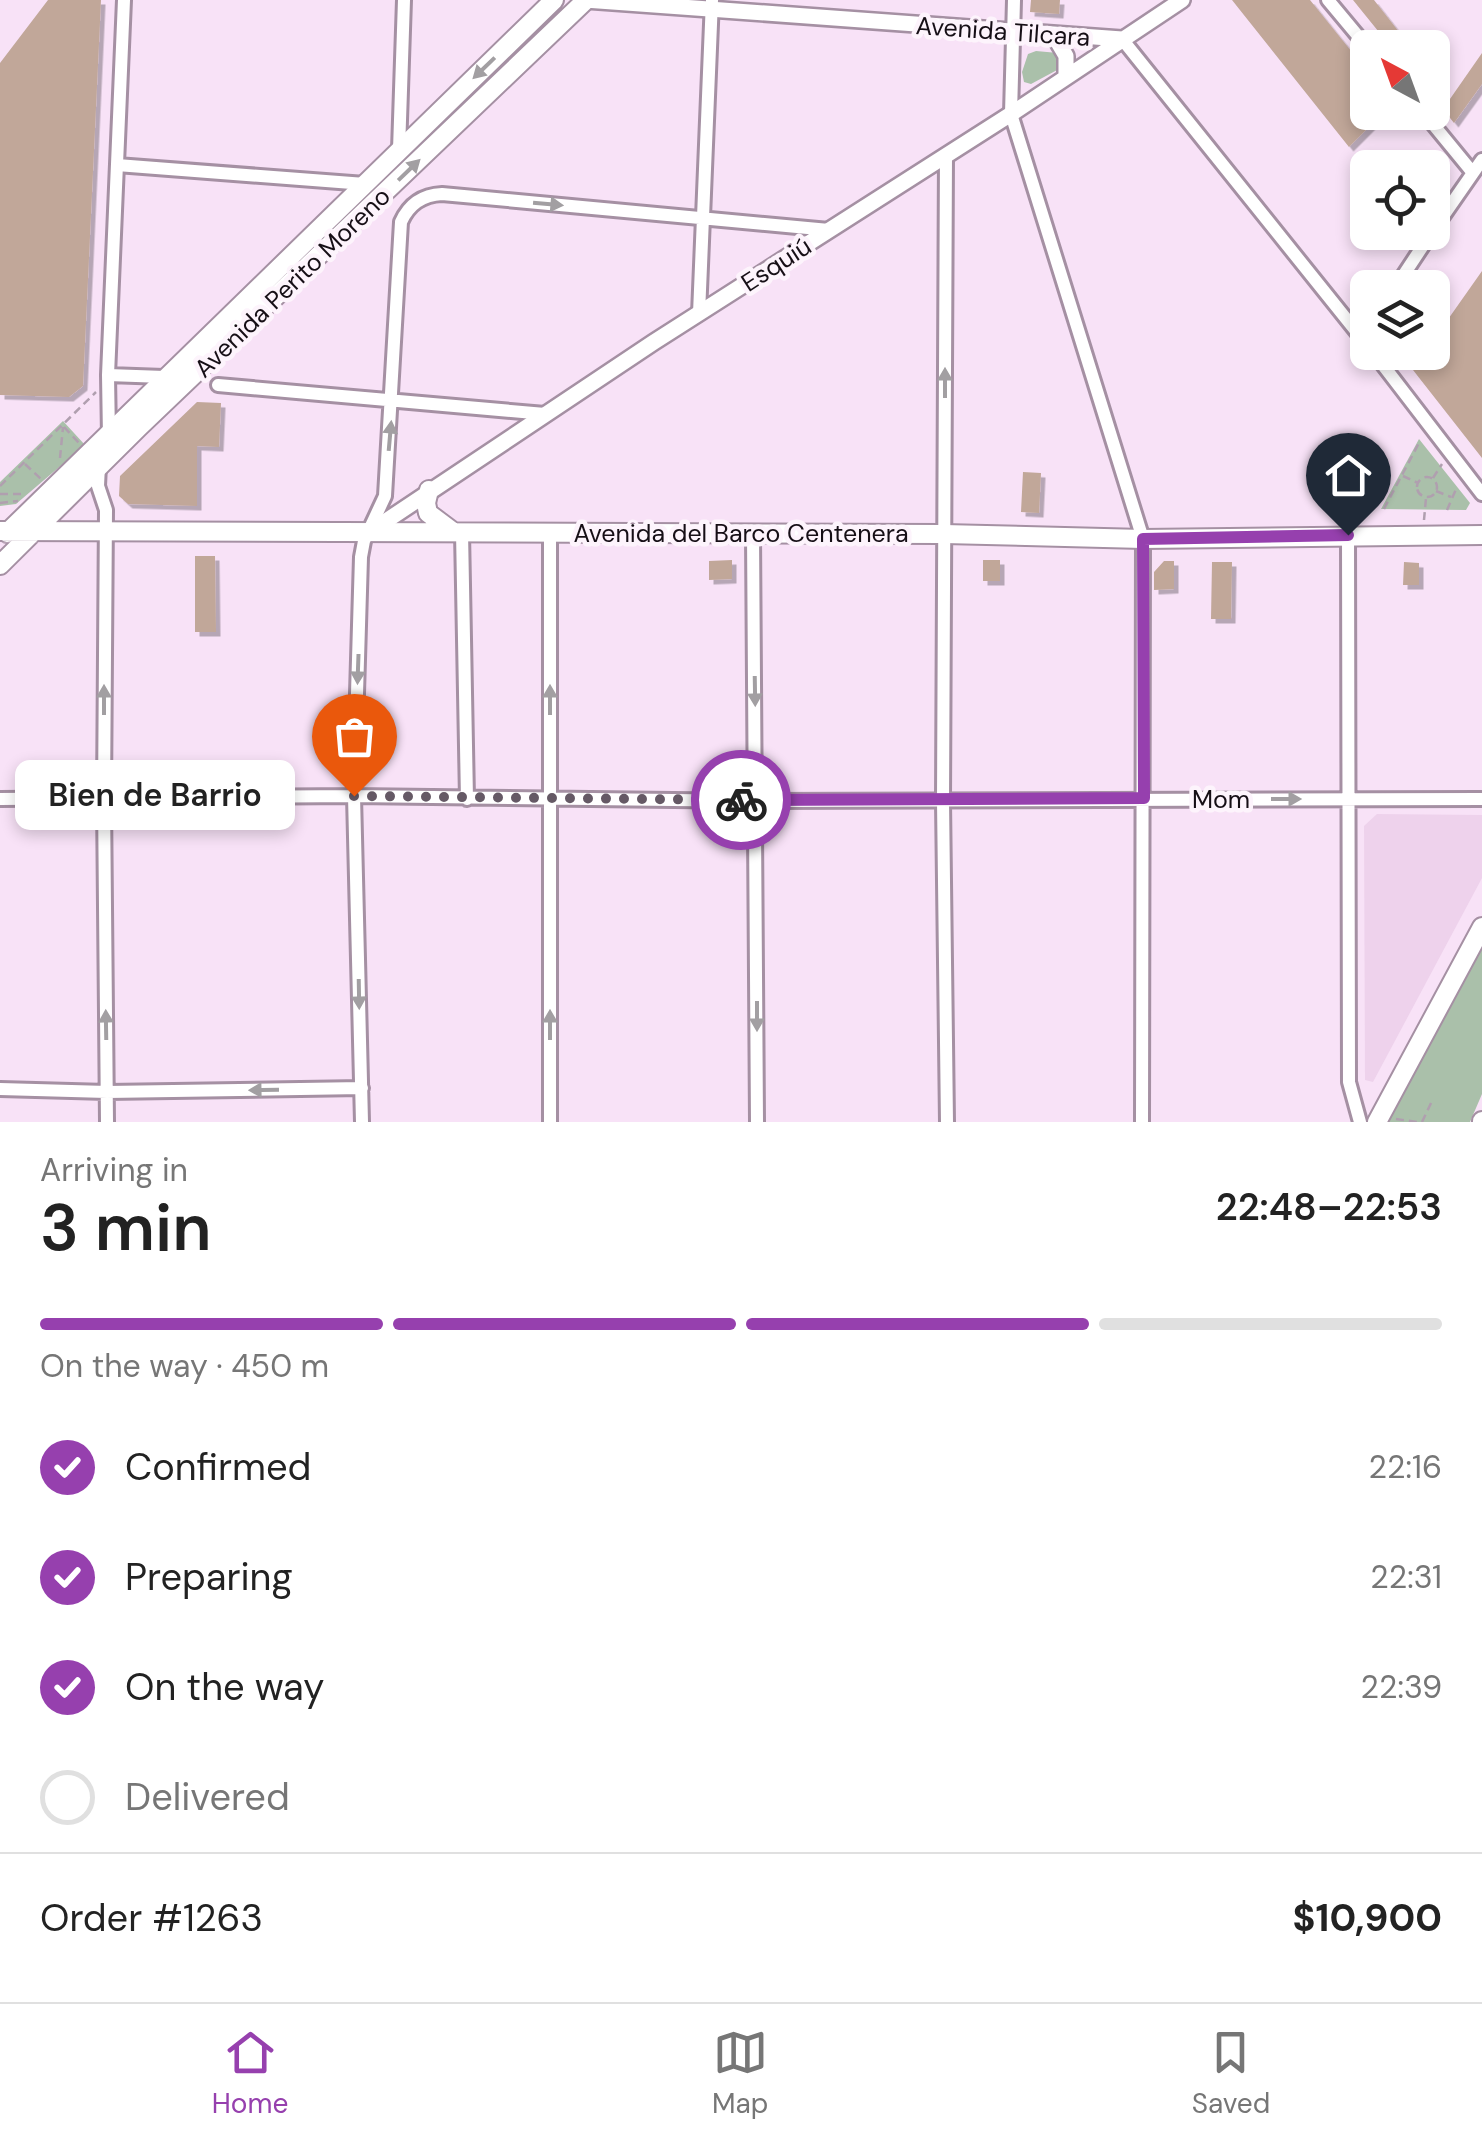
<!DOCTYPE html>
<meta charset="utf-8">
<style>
body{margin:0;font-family:"DM Sans",sans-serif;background:#f2f2f2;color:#222;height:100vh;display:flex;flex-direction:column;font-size:38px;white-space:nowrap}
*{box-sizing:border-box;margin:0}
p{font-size:32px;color:#767676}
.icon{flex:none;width:55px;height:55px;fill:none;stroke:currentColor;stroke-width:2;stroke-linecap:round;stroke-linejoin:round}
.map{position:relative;height:1122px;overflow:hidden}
.panel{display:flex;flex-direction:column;background:#fff;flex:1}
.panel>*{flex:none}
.needle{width:65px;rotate:319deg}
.controls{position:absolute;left:1350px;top:30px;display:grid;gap:20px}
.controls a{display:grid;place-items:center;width:100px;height:100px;border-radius:15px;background:#fff;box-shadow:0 5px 15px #0003;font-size:50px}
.pin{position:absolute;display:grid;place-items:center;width:85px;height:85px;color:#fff;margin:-102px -42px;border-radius:50% 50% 50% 0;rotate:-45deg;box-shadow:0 0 10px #0007}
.pin .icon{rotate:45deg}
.courier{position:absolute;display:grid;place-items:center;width:100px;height:100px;margin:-50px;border:8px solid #9640ae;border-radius:50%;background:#fff;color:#222;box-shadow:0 2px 12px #0007}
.bubble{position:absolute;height:70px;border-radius:15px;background:#fff;box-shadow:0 5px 15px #0003;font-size:32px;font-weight:600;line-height:70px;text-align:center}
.overview em{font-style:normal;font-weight:600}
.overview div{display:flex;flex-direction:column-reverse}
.overview{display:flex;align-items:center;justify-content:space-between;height:170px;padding:0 40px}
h1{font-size:65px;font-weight:600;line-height:75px}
.bar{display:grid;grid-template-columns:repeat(4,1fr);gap:15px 10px;align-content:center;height:120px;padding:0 40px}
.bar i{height:12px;border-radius:8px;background:#e0e0e0}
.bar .on{background:#9640ae}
.bar p{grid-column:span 4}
.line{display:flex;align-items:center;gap:25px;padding:0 40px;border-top:2px solid #e0e0e0}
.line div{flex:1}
ol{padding:0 40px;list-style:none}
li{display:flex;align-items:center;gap:30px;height:110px}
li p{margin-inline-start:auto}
li .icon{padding:10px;border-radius:50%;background:#9640ae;color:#fff;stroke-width:4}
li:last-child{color:#767676}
li i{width:55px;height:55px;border:5px solid #e0e0e0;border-radius:50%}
.tab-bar{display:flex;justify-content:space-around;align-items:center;height:140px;border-top:2px solid #e0e0e0;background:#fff;font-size:28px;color:#767676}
.tab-bar a{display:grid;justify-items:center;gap:5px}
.tab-bar .on{color:#9640ae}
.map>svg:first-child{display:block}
</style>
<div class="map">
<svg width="1482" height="1122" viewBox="0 0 1482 1122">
<defs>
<filter id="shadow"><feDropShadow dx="4.5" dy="4.5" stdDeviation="0" flood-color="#0004"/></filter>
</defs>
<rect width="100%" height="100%" fill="#f8e2f7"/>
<path fill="#eed2ec" d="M1377 814 1482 815V878L1373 1082 1365 1080 1364 826Z"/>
<path fill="#aac0aa" d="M1036 51 1058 53 1063 59 1059 69 1031 84 1024 82 1022 72 1028 54Z
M63 421 85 445 16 504 0 506V482Z
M1419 439 1470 503 1466 510 1381 509Z
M1482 946V1094L1470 1122H1386Z"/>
<path fill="#c1a799" filter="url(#shadow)" d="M48 0H101L83 386 69 397 0 395V63Z
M1031 0H1060L1059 14 1030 12Z
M1232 0H1310L1368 72V112H1384L1349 147Z
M1353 0H1374L1399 32 1387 42Z
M1482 53V84L1454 123 1443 109Z
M1482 271V458L1413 370 1426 352H1432V342Z
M197 402 221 403 219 447 197 446V506L128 504 119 496 120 476Z
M1023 472 1041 473 1039 513 1021 512Z
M195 556H215L216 632H195Z
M732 560V579L709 580V561Z
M983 560H1000V581H983Z
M1164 561H1174V589L1154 590V572Z
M1212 562H1232L1231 619H1211Z
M1404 562 1419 563V585H1403Z"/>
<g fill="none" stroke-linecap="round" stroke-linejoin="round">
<g stroke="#a590a3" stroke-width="18">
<path id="minor" d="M1014 0 1011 114 1143 539 1142 1122
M1328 0 1368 48
M1122 39 1368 346
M1423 112 1473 173
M399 150 404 0
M946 155 943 801 947 1122
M117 165 365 184
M1432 232 1482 160
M1395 288 1432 232
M699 314 712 0
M1373 352 1482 494
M108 375 164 377
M218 385 545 414
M109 437 108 375 124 0
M99 465 98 486 106 510 104 799 107 1122
M462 532 467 799
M753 534 757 1122
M1348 535 1349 1082 1360 1122
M0 799 354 796 756 801 1482 799
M0 1089 107 1092 362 1088
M362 1122 354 796 361 557 364 541 385 496 401 222C409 204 422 195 442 194L829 230
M550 1122V532"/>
</g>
<g stroke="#a590a3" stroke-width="20">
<path id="tertiary" d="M585 0 1122 39
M1053 34 1066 56V77
M371 531 654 342 1011 114 1182 0"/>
</g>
<g stroke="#a590a3" stroke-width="22">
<path id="secondary" d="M429 490 426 503 428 513 452 531
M0 531 944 534 1143 539 1482 535
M7 533 554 0
M0 565 139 427 586 0
M1377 1122 1482 927
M1482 1122V1121"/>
</g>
<path stroke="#b09faf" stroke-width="2.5" stroke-dasharray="8 5" stroke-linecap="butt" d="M64 427 79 443
M60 458 63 427
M25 464 41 479
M1403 476 1418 483
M1417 487a10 10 0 1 1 20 0a10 10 0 1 1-20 0Z
M1433 478 1442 464
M0 486 96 392
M1436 491 1451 497
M0 494H23
M0 503 18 501
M1384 509 1420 441
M1447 510 1457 487
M1424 520 1426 498
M1396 1119 1417 1122
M1422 1122 1433 1099"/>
<use href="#minor" stroke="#fff" stroke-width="12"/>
<use href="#tertiary" stroke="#fff" stroke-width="15"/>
<use href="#secondary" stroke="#fff" stroke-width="18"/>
</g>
<defs><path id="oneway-solid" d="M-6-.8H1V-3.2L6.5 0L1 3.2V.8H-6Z" transform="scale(2.5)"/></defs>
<g fill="#a29fa2">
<use href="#oneway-solid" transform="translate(484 68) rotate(136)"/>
<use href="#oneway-solid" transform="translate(409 170) rotate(-44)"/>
<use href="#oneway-solid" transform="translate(548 204) rotate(5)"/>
<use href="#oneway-solid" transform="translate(945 383) rotate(-90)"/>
<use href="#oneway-solid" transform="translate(390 436) rotate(-85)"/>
<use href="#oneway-solid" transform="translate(358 669) rotate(92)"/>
<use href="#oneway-solid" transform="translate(755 691) rotate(89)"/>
<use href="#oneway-solid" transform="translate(104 700) rotate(-90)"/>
<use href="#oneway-solid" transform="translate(550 700) rotate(-90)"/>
<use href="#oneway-solid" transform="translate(1286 799)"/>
<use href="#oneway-solid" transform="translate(359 994) rotate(89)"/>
<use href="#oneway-solid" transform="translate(757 1016) rotate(90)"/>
<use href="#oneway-solid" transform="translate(106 1025) rotate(-91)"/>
<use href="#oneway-solid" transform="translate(550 1025) rotate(-90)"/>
<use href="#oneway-solid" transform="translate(264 1090) rotate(179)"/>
</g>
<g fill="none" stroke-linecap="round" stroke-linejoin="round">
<path stroke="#655965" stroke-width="10" stroke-dasharray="0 18" d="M354 796 741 800"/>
<path stroke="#9640ae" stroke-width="12" d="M741 800 1144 798 1143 539 1348 535"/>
</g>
<g text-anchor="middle" stroke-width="9" stroke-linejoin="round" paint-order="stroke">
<g font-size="25" fill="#160f16" stroke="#fdf4fc">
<text transform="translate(1003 31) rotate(4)" y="9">Avenida Tilcara</text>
<text transform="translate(776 264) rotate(-33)" y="9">Esquiú</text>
<text transform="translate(292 282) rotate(-44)" y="9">Avenida Perito Moreno</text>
<text x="741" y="542">Avenida del Barco Centenera</text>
<text x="1221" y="808">Mom</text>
</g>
</g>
</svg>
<div class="controls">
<a><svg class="needle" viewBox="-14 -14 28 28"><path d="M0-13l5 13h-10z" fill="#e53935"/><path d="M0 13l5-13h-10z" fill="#767676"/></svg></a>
<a><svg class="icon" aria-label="locate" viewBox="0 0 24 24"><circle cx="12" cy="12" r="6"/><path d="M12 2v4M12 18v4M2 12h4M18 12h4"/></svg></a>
<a><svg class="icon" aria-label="layers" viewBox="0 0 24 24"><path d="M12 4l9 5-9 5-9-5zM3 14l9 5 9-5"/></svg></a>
</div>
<div class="pin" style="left:354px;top:796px;background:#ea580c"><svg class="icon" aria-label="bag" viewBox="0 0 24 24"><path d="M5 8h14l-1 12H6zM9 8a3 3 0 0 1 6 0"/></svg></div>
<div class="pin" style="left:1348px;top:535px;background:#1f2937"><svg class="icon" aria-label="home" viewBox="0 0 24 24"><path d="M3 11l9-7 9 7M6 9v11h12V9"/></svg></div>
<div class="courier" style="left:741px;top:800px"><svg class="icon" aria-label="bike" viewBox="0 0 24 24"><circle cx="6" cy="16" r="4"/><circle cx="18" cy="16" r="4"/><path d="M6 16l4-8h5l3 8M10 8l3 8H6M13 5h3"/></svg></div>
<div class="bubble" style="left:15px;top:760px;width:280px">Bien de Barrio</div>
</div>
<section class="panel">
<div class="overview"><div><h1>3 min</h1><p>Arriving in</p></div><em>22:48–22:53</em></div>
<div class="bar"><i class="on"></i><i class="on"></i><i class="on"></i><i></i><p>On the way · 450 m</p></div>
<ol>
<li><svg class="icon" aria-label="check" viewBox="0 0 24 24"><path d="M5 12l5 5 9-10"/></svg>Confirmed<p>22:16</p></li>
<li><svg class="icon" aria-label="check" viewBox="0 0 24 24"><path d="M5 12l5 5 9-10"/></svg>Preparing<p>22:31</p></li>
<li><svg class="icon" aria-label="check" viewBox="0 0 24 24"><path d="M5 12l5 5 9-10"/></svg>On the way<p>22:39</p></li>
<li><i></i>Delivered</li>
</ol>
<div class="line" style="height:130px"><div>Order #1263</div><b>$10,900</b></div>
</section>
<nav class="tab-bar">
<a class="on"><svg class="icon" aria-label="home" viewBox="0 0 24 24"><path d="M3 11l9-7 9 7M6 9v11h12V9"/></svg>Home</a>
<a><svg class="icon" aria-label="map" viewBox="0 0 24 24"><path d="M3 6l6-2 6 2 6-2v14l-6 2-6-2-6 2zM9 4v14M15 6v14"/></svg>Map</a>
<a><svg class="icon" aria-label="saved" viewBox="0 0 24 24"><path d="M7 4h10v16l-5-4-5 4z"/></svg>Saved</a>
</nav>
